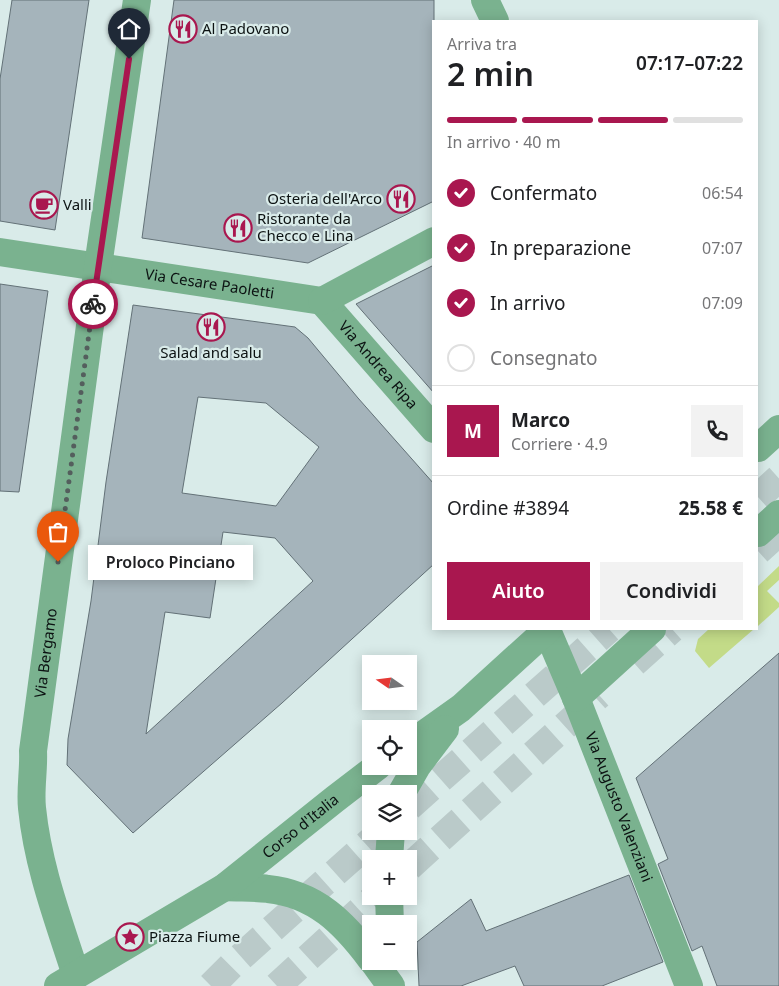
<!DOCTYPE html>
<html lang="it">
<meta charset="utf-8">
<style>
body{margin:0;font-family:"Noto Sans",sans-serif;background:#f2f2f2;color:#202124;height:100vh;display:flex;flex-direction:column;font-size:19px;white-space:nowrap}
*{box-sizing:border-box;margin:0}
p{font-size:16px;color:#757577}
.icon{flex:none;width:28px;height:28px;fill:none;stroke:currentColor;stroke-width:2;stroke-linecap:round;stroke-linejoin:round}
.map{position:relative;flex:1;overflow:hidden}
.drawer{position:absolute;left:432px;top:20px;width:326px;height:610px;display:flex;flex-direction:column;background:#fff;border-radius:0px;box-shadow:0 2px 12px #0003}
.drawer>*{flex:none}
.needle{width:32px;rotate:284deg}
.buttons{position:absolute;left:362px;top:655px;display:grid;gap:10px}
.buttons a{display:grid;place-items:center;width:55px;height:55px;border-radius:0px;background:#fff;box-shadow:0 2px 12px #0003;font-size:25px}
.pin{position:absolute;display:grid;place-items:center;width:42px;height:42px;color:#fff;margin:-51px -21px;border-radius:50% 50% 50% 0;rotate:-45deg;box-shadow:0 0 5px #0007}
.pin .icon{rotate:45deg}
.courier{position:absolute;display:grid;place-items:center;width:50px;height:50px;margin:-25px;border:4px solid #a9174f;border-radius:50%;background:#fff;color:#222;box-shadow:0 1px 6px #0007}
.bubble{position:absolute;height:35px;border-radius:0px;background:#fff;box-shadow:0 2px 12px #0003;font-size:16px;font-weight:600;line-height:35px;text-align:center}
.overview em{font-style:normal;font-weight:600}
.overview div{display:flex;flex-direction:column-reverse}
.overview{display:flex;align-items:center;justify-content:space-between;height:85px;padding:0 15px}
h1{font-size:32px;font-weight:600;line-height:38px}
.bar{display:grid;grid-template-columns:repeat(4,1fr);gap:8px 5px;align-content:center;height:60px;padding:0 15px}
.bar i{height:6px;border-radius:4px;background:#e0e0e0}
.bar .selected{background:#a9174f}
.bar p{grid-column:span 4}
.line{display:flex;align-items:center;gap:12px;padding:0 15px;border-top:1px solid #e0e0e0}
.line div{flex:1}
.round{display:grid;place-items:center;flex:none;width:52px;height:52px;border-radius:0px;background:#f2f2f2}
ol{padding:0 15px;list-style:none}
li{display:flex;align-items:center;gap:15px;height:55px}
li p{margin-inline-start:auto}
li .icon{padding:5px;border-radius:50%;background:#a9174f;color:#fff;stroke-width:4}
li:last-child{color:#757577}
li i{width:28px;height:28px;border:2px solid #e0e0e0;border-radius:50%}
.cta{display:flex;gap:10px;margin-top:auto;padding:10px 15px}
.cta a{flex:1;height:58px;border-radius:0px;background:#a9174f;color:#fff;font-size:20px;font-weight:600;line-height:58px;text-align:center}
.cta a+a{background:#f2f2f2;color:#202124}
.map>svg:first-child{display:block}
</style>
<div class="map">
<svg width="779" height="986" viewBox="0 0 779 986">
<rect width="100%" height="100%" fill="#d9ebe9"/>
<path fill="#c3db88" d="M779 566V580L767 591 779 603V607L758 626V586Z
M709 629H754L709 668 695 651 698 639Z"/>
<path fill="#a5b4bb" stroke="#637177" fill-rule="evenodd" d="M12 0H89L55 230 0 221V79Z
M174 0H434V201L308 263 142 238Z
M434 265V393L356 304Z
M0 284 48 291 19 492 0 491Z
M133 305 295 327 308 338 358 398 434 484V564L282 703 133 833 67 765 68 739 91 601 106 482ZM198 397 266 403 319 447 276 506 182 493ZM223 532 275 538 313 581 146 734 165 612 210 618Z
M779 653V986H717L702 946 692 951 658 864 668 859 636 778Z
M629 875 663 962 602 986H524L515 966 461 986H419L417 942 471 899 486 931Z"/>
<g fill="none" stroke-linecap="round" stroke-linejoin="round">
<path stroke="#bacac9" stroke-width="28" stroke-dasharray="28 14" stroke-linecap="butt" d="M758 497 779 478
M758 551 779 532
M634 663 672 629
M409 807 609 629
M409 867 599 695
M211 986 234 963 382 831
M277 986 376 896"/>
<g stroke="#7ab28f" stroke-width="28">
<path d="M485 0 495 21"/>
<path id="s1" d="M0 252 322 301"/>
<path id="s2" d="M322 301 434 429"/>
<path d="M322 301 434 241"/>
<path d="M758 448 779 429"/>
<path d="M758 533 779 514"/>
<path id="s3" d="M547 630 576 698 689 986"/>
<path d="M576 698 652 629"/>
<path d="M409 745 461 708 548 629"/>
<path d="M401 794 417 766 445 729"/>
<path d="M389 859 391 831"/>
<path d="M225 887C239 888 254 887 268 889 316 894 344 923 371 959"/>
<path d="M389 896 390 924"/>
<path d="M373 961 391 986"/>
<path id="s4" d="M76 975C58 919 38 867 32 808 30 789 34 770 33 751L98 266 137 0"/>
<path id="s5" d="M58 986 225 887 335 799 378 766"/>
</g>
</g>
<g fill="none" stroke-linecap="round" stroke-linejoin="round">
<path stroke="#545e5d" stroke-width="5" stroke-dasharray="0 9" d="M58 562 93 304"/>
<path stroke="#a9174f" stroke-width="6" d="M93 304 129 59"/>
</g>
<defs>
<g id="restaurant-ring" transform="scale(1.4375)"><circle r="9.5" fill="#d9ebe9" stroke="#a9174f" stroke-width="1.5"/><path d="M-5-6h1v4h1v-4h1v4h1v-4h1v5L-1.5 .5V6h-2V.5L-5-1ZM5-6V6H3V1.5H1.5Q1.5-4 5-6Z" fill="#a9174f"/></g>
<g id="cafe-ring" transform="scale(1.4375)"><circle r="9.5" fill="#d9ebe9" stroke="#a9174f" stroke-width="1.5"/><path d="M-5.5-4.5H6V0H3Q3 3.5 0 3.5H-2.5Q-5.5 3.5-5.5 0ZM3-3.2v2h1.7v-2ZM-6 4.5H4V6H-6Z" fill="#a9174f"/></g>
<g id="sight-ring" transform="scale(1.4375)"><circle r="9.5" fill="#d9ebe9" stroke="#a9174f" stroke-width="1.5"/><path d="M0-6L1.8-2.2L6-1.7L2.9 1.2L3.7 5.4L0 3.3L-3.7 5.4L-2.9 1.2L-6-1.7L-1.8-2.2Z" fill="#a9174f"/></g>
</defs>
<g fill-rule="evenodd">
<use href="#restaurant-ring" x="183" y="29"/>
<use href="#restaurant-ring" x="401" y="199"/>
<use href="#cafe-ring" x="44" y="205"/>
<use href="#restaurant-ring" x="238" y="228"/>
<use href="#restaurant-ring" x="211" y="327"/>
<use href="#sight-ring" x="130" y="937"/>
</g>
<g text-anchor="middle" stroke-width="4.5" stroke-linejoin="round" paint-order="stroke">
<g font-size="15" fill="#0c1212" stroke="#d9ebe9" text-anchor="start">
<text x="202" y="34">Al Padovano</text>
<text x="382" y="204" text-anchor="end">Osteria dell'Arco</text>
<text x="63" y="210">Valli</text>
<text x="257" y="224">Ristorante da<tspan x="257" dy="17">Checco e Lina</tspan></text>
<text x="211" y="358" text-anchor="middle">Salad and salu</text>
<text x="149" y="942">Piazza Fiume</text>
</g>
<g font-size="15" fill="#0c1212" stroke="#d9ebe9">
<text dy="5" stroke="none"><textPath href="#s1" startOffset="212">Via Cesare Paoletti</textPath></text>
<text dy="5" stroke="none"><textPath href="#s2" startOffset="85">Via Andrea Ripa</textPath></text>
<text dy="5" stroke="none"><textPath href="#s4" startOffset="329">Via Bergamo</textPath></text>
<text dy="5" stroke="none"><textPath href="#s3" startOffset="191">Via Augusto Valenziani</textPath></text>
<text dy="5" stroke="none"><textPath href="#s5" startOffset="291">Corso d'Italia</textPath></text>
</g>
</g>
</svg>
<div class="buttons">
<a><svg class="needle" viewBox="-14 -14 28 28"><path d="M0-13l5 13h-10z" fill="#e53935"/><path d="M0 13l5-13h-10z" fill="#757577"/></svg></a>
<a><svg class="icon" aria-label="locate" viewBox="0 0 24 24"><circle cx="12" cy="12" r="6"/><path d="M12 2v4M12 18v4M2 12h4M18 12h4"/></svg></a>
<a><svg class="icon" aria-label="layers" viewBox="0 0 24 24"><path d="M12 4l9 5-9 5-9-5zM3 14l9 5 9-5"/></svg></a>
<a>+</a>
<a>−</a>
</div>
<div class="pin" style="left:58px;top:562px;background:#ea580c"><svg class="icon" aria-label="bag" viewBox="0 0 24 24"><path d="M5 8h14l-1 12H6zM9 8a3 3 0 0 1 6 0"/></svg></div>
<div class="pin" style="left:129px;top:59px;background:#1f2937"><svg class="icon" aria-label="home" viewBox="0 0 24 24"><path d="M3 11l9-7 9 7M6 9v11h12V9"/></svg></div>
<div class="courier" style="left:93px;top:304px"><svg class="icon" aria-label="bike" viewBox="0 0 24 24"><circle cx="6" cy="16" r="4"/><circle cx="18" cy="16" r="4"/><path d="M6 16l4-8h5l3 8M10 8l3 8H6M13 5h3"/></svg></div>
<div class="bubble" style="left:88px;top:545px;width:165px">Proloco Pinciano</div>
<section class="drawer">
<div class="overview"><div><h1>2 min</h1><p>Arriva tra</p></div><em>07:17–07:22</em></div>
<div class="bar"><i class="selected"></i><i class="selected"></i><i class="selected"></i><i></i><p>In arrivo · 40 m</p></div>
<ol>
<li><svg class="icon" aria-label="check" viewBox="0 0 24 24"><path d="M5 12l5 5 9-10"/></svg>Confermato<p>06:54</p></li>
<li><svg class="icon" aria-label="check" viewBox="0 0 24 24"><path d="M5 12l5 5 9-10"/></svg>In preparazione<p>07:07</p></li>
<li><svg class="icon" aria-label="check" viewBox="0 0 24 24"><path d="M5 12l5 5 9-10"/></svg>In arrivo<p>07:09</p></li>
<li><i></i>Consegnato</li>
</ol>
<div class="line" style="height:90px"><b class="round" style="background:#a9174f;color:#fff">M</b><div><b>Marco</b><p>Corriere · 4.9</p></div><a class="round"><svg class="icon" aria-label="phone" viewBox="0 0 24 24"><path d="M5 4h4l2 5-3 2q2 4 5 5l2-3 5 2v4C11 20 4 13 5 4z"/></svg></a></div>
<div class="line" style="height:65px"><div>Ordine #3894</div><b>25.58 €</b></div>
<div class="cta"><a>Aiuto</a><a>Condividi</a></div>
</section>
</div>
